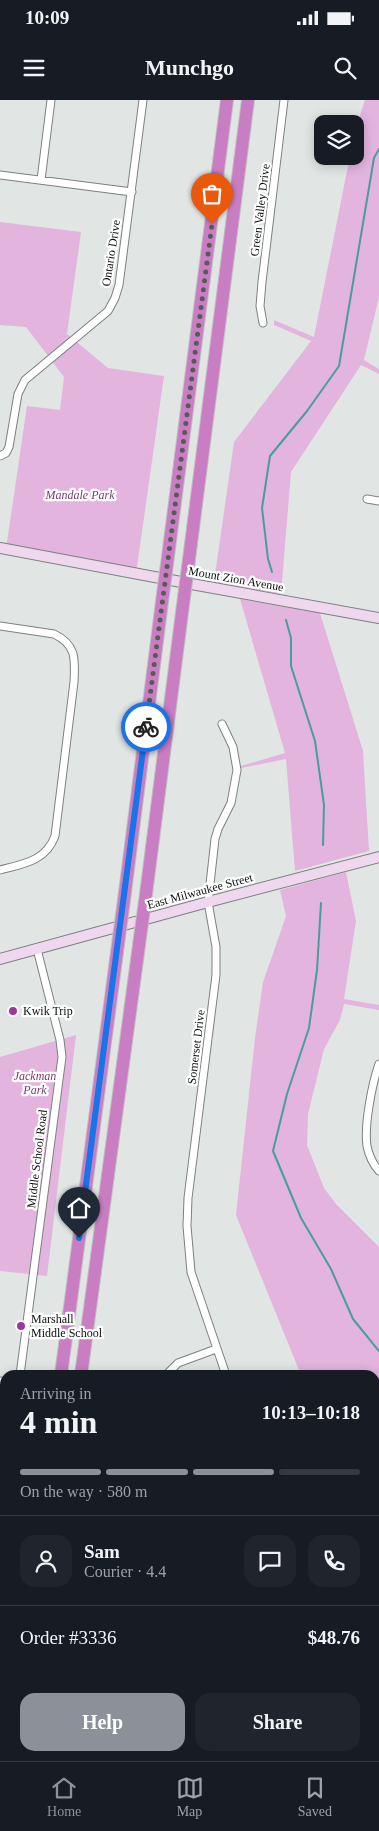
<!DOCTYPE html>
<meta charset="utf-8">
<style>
body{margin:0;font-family:Georgia,serif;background:#20242c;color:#f1f3f6;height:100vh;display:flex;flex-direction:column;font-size:19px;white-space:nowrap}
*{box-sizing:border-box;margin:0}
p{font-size:16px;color:#9ea1a6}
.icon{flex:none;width:28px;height:28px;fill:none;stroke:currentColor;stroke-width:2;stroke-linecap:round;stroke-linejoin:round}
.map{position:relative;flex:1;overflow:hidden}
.details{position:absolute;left:0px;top:1270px;width:380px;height:391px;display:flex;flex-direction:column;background:#171b24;border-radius:15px 15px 0 0;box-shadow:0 2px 12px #0003}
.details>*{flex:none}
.controls{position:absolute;left:314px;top:15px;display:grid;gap:10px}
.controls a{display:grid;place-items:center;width:50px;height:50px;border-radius:10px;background:#171b24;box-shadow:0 2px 12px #0003;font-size:25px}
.pin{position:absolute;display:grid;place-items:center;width:42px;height:42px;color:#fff;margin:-51px -21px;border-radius:50% 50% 50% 0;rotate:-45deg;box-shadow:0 0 5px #0007}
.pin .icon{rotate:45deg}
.courier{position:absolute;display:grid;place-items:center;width:50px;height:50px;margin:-25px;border:4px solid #1a73e8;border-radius:50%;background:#fff;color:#222;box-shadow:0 1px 6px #0007}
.summary em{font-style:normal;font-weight:600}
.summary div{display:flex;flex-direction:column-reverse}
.summary{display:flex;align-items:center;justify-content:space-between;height:85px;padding:0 20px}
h1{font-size:32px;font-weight:600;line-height:38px}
.bar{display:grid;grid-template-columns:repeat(4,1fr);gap:8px 5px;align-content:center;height:60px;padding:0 20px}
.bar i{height:6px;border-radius:4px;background:#363941}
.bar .selected{background:#8c9099}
.bar p{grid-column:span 4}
.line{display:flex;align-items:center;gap:12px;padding:0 20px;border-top:1px solid #363941}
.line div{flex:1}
.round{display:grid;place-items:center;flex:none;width:52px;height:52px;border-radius:15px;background:#20242c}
.button{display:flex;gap:10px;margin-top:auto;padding:10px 20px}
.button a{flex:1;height:58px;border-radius:15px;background:#8c9099;color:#fff;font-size:20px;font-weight:600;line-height:58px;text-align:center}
.button a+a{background:#20242c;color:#f1f3f6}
.status{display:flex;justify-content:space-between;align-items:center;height:35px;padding:0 25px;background:#171b24;direction:ltr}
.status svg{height:14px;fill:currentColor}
header{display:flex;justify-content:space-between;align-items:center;height:65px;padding:0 20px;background:#171b24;font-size:22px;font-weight:600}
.dock{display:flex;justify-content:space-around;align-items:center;height:70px;border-top:1px solid #363941;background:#171b24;font-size:14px;color:#9ea1a6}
.dock a{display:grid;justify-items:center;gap:2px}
.dock .selected{color:#8c9099}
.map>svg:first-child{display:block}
</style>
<div class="status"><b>10:09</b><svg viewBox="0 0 49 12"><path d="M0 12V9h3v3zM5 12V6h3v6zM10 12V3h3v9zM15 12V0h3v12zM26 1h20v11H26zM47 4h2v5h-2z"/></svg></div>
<header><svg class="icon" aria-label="menu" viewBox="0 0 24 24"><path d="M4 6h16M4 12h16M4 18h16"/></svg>Munchgo<svg class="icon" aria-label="search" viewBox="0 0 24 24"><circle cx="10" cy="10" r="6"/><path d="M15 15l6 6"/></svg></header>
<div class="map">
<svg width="379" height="1661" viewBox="0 0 379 1661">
<rect width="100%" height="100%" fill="#e1e6e5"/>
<path fill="#e2b4de" d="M365 0H379V197L364 260 379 269V274L361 265 291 372 281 494 214 482 234 342 311 241 274 225V220L314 237 350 56H355V30Z
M0 122 81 132 67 234 108 268 164 276 136 474 6 449 27 306 60 310 64 277 26 227 0 225Z
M240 499 320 513 363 651 369 751 295 771 286 659 241 668V666L285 653Z
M346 772 356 821 344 899 379 905V910L344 904 340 920 324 949 308 1014 307 1045 324 1088 336 1104 379 1147V1512L375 1498V1275H301L236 1115 255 938 263 882 286 816 280 790Z
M76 935 47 1176 0 1171V957Z"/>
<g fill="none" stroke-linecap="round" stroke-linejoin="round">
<path stroke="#499e95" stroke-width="2" d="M272 472 268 459 262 408 270 356 307 311 339 266 374 58 379 49
M286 520 291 538V566L315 641 324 705 323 745
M321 803 317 870 309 928 287 994 273 1051 301 1118 331 1169 353 1219 379 1251"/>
<g stroke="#7c8080" stroke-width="9">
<path id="street" d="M0 75 132 92
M41 80 51 0
M263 223 260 206 262 182 284 0
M0 356 6 353 9 347 18 294 25 280 108 211 115 198 119 185 143 0
M367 399 379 401
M0 526 54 534C77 545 75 560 74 582L55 736C46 761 23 764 0 770
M222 624 233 647 237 670 231 703 218 729 215 739 208 802 216 847V875L188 1098 187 1126 191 1172 226 1275
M379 964C372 984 364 1025 367 1046 369 1056 373 1064 379 1071
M20 1275 62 957 60 940 37 849
M166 1275 178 1263 216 1249
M0 1281 5 1282
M116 1661 117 1656
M205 1661 206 1656
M297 1661V1656"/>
</g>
<g stroke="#7c8080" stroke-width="12">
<path id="secondary" d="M0 448 197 485 379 518
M0 859 208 802 379 757"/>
</g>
<g stroke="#c0c0c0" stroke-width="14">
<path id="highway" d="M167 464 227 0
M188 467 248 0
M146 794 184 497
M124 800 163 494
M61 1275 117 852
M81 1275 139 845
M12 1661V1656
M33 1661V1656"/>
</g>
<use href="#street" stroke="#fff" stroke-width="7"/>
<use href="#secondary" stroke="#efd8ed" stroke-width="10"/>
<use href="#highway" stroke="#c97ec3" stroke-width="12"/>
<g stroke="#c0c0c0" stroke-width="14" stroke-linecap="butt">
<path id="highway-bridge" d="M163 494 167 464
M184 497 188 467
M139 845 146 794
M117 852 124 800"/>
</g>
<use href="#highway-bridge" stroke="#c97ec3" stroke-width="12"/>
</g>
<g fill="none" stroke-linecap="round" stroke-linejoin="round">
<path stroke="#575a59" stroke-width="5" stroke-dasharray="0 9" d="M146 627 212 124"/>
<path stroke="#1a73e8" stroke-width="6" d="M79 1138 146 627"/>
</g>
<g fill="#9e379a" stroke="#fff" stroke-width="2">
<circle cx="13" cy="911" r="5"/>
<circle cx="21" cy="1226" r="5"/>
</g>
<g text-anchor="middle" stroke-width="4.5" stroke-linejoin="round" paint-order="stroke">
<g font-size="12" fill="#0c0e0e" stroke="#fff">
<text transform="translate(260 110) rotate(-83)" y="4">Green Valley Drive</text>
<text transform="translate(111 153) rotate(-81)" y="4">Ontario Drive</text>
<text transform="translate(236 479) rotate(10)" y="4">Mount Zion Avenue</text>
<text transform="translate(200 791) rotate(-15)" y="4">East Milwaukee Street</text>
<text transform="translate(196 947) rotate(-83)" y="4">Somerset Drive</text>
<text transform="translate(37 1059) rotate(-83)" y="4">Middle School Road</text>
</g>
<g font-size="12" font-style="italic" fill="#773b73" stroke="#fff">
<text x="80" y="399">Mandale Park</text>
<text x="35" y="980">Jackman<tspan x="35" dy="14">Park</tspan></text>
</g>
<g font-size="12" fill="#0c0e0e" stroke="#fff" text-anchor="start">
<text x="23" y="915">Kwik Trip</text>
<text x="31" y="1223">Marshall<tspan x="31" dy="14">Middle School</tspan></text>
</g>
</g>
</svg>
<div class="controls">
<a><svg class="icon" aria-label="layers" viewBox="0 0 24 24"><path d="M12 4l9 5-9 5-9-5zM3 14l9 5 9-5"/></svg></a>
</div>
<div class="pin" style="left:212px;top:124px;background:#ea580c"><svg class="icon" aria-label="bag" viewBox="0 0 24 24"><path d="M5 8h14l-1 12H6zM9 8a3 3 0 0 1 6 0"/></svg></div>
<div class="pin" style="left:79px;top:1138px;background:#1f2937"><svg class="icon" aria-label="home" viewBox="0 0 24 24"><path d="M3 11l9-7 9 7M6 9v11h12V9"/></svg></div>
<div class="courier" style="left:146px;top:627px"><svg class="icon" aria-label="bike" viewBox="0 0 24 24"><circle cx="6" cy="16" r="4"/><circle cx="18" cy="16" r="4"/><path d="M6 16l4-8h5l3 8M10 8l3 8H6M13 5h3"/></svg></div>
<section class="details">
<div class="summary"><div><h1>4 min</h1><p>Arriving in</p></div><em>10:13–10:18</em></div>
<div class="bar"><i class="selected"></i><i class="selected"></i><i class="selected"></i><i></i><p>On the way · 580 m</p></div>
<div class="line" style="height:90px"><a class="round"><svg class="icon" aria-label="person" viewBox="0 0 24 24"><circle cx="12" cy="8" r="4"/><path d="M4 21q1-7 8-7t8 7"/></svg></a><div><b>Sam</b><p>Courier · 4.4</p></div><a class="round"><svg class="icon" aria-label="chat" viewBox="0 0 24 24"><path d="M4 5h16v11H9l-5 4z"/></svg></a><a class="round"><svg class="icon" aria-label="phone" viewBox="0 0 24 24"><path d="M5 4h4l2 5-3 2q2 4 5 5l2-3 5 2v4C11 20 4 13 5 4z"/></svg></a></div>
<div class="line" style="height:65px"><div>Order #3336</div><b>$48.76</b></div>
<div class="button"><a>Help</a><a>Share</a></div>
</section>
</div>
<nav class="dock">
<a class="selected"><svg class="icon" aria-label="home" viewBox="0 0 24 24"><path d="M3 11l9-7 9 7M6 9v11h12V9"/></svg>Home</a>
<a><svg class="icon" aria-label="map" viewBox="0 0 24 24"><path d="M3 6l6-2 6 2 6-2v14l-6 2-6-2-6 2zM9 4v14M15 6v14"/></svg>Map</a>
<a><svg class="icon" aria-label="saved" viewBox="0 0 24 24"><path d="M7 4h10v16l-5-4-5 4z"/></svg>Saved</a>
</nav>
